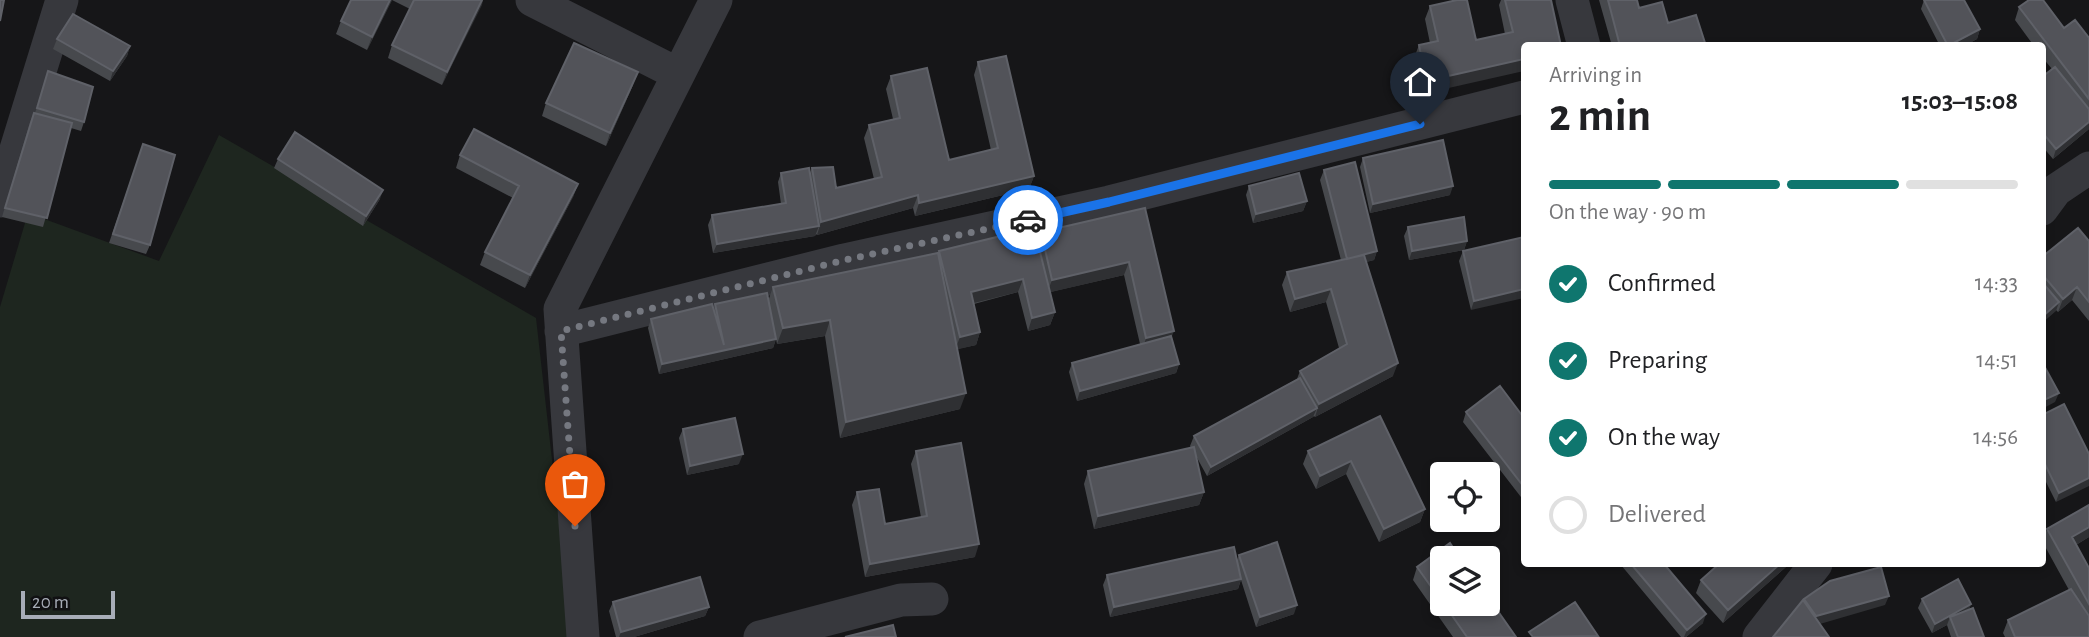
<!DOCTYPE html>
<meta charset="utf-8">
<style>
body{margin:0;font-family:"Alegreya Sans",sans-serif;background:#f6f6f6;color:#202124;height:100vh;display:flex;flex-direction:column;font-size:26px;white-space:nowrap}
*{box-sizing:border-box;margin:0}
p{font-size:23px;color:#757577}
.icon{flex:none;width:38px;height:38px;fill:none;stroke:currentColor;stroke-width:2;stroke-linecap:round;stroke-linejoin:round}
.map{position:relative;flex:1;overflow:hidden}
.panel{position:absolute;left:1521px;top:42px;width:525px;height:525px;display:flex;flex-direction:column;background:#fff;border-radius:7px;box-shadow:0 4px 10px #0003}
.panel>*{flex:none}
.buttons{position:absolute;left:1430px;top:462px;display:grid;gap:14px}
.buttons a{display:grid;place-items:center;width:70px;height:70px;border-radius:7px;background:#fff;box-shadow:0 4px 10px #0003;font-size:35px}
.scale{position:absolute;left:21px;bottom:18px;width:94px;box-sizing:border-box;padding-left:7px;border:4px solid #a8adb8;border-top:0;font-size:19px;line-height:24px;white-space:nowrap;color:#a8adb8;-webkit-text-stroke:5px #111113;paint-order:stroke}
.pin{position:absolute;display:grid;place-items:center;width:60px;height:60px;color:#fff;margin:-72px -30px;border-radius:50% 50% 50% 0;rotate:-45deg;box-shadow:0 0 7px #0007}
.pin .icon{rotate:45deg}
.courier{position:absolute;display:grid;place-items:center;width:70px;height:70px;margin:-35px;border:5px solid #1a73e8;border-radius:50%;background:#fff;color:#222;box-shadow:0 2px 9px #0007}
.summary em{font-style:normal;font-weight:700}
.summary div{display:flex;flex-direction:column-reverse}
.summary{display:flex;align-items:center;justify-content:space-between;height:119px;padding:0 28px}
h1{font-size:46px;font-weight:700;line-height:52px}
.bar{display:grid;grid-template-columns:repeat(4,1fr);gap:10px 7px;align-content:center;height:84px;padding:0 28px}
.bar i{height:9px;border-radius:5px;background:#e0e0e0}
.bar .on{background:#0f766e}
.bar p{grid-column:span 4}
ol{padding:0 28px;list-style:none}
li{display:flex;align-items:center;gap:21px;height:77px}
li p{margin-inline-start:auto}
li .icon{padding:7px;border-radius:50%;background:#0f766e;color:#fff;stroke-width:4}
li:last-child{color:#757577}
li i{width:38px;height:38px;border:4px solid #e0e0e0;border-radius:50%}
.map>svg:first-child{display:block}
</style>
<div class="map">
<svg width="2089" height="637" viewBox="0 0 2089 637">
<rect width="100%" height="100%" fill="#161618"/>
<path fill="#1e261f" d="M219 135 536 318 572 637H0V307L28 213 159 261Z"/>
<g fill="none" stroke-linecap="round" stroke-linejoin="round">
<path stroke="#37383d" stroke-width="33" d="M532 0 678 74
M1572 0 1584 46
M0 201 62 0
M2042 209 2056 190 2089 168
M561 331 844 260 1109 202 1524 97
M583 637 560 309 716 0
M760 637 901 600 932 599
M1759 637 1816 564"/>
</g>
<path fill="#47494d" d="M392 0 367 50 336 34 341 21Z
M392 0H483L442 85 388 58 392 45 410 9Z
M1501 0H1551L1561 46 1422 94 1414 58 1419 45 1430 43 1425 19 1430 6 1476 40 1505 34 1499 5Z
M1599 0H1637L1639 8 1668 23 1706 46H1612Z
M1924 0 1980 29 1977 39 1964 46H1940L1921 9Z
M2019 7 2089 38V129L2053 159 2042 146V77L2052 69 2042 57V46H2034L2015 20Z
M57 39 130 46 127 56 110 81 53 49Z
M978 62 1034 176 1029 189 915 216 913 208 817 235 816 234 815 236 713 253 708 225 712 215 781 204 778 182 781 173H810L812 168 836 188 874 179 864 138 869 125 893 119 886 89 891 76 949 160 991 150 974 75Z
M45 81 84 122 81 131 71 128 43 227 2 217 30 122 34 113H35Z
M633 85 606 146 542 116 546 103Z
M143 144 150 245 146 254 109 243Z
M460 155 578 184 573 197 525 288 480 265 485 252 513 198 456 168Z
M1363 158 1450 195 1370 213 1360 167Z
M278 159 380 199 363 226 274 168Z
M1324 170 1377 251 1374 260 1366 262 1393 376 1315 417 1314 416 1313 417 1207 476 1196 456 1204 492 1199 505 1094 529 1084 484 1088 471 1191 448 1190 446 1194 436 1297 379 1300 371 1339 348 1326 302 1290 312 1282 285 1287 272 1341 260 1320 180Z
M1249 186 1307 201 1303 211 1253 223 1246 195Z
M1145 208 1172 338 1179 364 1176 373 1077 401 1069 372 1072 363 1140 344 1124 275 1050 292 1055 312 1050 325 1028 331 1018 292 974 304 980 332 976 345 957 349 960 409 840 438 825 336 777 344 776 339 773 348 659 374 648 328 651 319 714 309 715 304 768 301 773 287 938 254 939 251 1038 241 1041 232Z
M1408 227 1467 241 1464 250 1409 260 1404 236Z
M1524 237 1471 310 1459 261 1463 251Z
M2089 241V321L2072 300 2058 312 2056 310 2042 323V257Z
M1466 412 1524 418V501L1463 422Z
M2042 415 2089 454 2056 502 2042 474Z
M1380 416 1425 509 1420 522 1379 542 1346 474 1316 489 1303 464 1308 451Z
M683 429 739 464 687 475 679 438Z
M916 451 975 557 865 577 852 505 857 492 885 524 921 517 911 464Z
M2089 505V537L2076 545 2089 568V637H2005L2003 633 2008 620 2069 590 2042 541 2047 529Z
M1239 555 1294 614 1256 627 1241 580 1238 589 1110 617 1103 585 1107 575 1237 560Z
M1442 558V604H1488L1516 637H1453L1413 580 1417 567Z
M1621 564H1664L1703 623 1686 637H1681L1621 565Z
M1716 564H1788L1787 566 1723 623 1696 593 1701 580 1717 565Z
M1922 599 1969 609 1984 637H1951L1947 625 1932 633 1918 608Z
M613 602 709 607 705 616 634 637H616L609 611Z"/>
<path fill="#2f3033" d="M390 0H392L367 50 372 37Z
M482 0H483L482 5 442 85 447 72Z
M1980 29 1977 39 1964 46H1950Z
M130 46 127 56 110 81 113 71Z
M1524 59V71L1422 94 1426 81Z
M638 72 633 85 606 146 610 133Z
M2089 122V129L2053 159 2056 149Z
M1034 176 1029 189 915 216 919 203Z
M578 184 573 197 525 288 530 275Z
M1453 186 1450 195 1370 213 1373 204Z
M383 190 380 199 363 226 366 216Z
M918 195 913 208 817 235 821 222Z
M1307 201 1303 211 1253 223 1256 214Z
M819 226 815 236 713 253 717 244Z
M1467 241 1464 250 1409 260 1412 251Z
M1377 251 1374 260 1343 268 1347 259Z
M1129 262 1124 275 1047 293 1052 280Z
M1023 279 1018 292 966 305 971 292Z
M2077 287 2072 300 2058 312 2063 299Z
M1331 289 1326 302 1290 312 1295 299Z
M1524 289V298L1471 310 1474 301Z
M2059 302 2056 311 2042 323V317Z
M1055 312 1050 325 1028 331 1032 318Z
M830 320 825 336 777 344 783 328Z
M1174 331 1169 344 1142 351 1146 338Z
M980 332 976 345 955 350 960 337Z
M776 339 773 348 659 374 662 364Z
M1398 363 1393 376 1315 417 1319 404Z
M1179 364 1176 373 1077 401 1080 391Z
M966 393 960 409 840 438 846 422Z
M2059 393 2055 402 2042 409V401Z
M1317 408 1313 417 1207 476 1211 467Z
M743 454 739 464 687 475 690 466Z
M1351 461 1346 474 1316 489 1320 476Z
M2089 478V486L2056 502 2059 493Z
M1204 492 1199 505 1094 529 1098 516Z
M1425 509 1420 522 1379 542 1384 529Z
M2089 527V537L2067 550 2072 537Z
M979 544 975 557 865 577 870 564Z
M1780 564H1788L1787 566 1723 623 1728 610Z
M1241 579 1238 589 1110 617 1114 607Z
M1889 596 1885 605 1813 626 1816 616Z
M1971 604 1968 614 1950 617 1947 625 1932 633 1935 624Z
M1297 605 1294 614 1256 627 1260 617Z
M709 607 705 616 634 637H619L621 632Z
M1706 614 1703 623 1686 637H1684L1687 630Z"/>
<path fill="#525359" stroke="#5f6168" stroke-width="2" d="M0 0H4L0 21Z
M351 0H390L372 37 341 21Z
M414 0H482L447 72 392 45Z
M1457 0H1467L1476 40 1513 32 1505 0H1551L1561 46H1524V59L1426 81 1419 45 1438 41 1430 6Z
M1608 0H1637L1639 8 1662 2 1668 23 1696 15 1706 46H1620Z
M1924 0H1964L1980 29 1948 46Z
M2029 0H2043L2064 28 2075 20 2089 38V99L2019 7Z
M73 14 130 46 113 71 57 39Z
M574 43 638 72 610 133 546 103Z
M1006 56 1034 176 919 203 918 195 821 222 812 168 833 167 836 188 882 177 869 125 900 118 891 76 927 68 949 160 998 148 978 62Z
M2055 67 2089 109V122L2056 149 2042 132V77Z
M48 71 93 87 84 122 37 108Z
M34 113 72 123 47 218 5 208Z
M474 129 578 184 530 275 485 252 519 186 460 155Z
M295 132 383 190 366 216 278 159Z
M1443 140 1453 186 1373 204 1363 158Z
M143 144 175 155 150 245 113 234Z
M1355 162 1377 251 1347 259 1324 170Z
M809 168 819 226 717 244 712 215 786 203 781 173Z
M1299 173 1307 201 1256 214 1249 186Z
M1145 208 1174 331 1146 338 1129 262 1052 280 1041 232Z
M1464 217 1467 241 1412 251 1408 227Z
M1034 228 1055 312 1032 318 1023 279 971 292 980 332 960 337 939 251Z
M2078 228 2089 241V302L2077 287 2063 299 2042 274V257Z
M1524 237V289L1474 301 1463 251Z
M938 253 966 393 846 422 830 320 783 328 773 287Z
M1364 255 1398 363 1319 404 1300 371 1347 344 1331 289 1295 299 1287 272Z
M2042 282 2059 302 2042 317Z
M767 293 776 339 662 364 651 319 712 304 724 345 715 304Z
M1171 336 1179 364 1080 391 1072 363Z
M2042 362 2059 393 2042 401Z
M1300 378 1317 408 1211 467 1194 436Z
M1500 386 1524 418V487L1466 412Z
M2064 404 2089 454V478L2059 493 2042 458V415Z
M1380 416 1425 509 1384 529 1351 461 1320 476 1308 451Z
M735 418 743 454 690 466 683 429Z
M961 443 979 544 870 564 857 492 879 489 885 524 927 516 916 451Z
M1194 447 1204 492 1098 516 1088 471Z
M2089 505V527L2072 537 2089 568V604L2047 529Z
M1277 542 1297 605 1260 617 1239 555Z
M1450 543 1460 558H1442V602L1417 567Z
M1234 547 1241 579 1114 607 1107 575Z
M1631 564H1664L1706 614 1687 630Z
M1719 564H1780L1728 610 1701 580Z
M1881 567 1889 596 1816 616 1804 599 1830 581Z
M700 577 709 607 621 632 613 602Z
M1958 579 1971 604 1935 624 1922 599Z
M2071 589 2089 616V637H2015L2008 620Z
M1488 597 1516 637H1467L1444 604H1488Z
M1803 600 1829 637H1773Z
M1575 602 1598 636 1533 637 1529 632Z
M1973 608 1984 637H1958L1950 617Z
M893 625 896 637H845Z"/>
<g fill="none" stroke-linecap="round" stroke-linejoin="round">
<path stroke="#757880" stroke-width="7" stroke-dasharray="0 12.6" d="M575 526 561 331 845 260 1028 220"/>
<path stroke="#1a73e8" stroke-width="9" d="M1028 220 1109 202 1420 124"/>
</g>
</svg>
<div class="buttons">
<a><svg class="icon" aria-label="locate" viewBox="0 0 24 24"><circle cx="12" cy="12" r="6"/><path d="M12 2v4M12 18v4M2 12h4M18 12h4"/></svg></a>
<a><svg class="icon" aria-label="layers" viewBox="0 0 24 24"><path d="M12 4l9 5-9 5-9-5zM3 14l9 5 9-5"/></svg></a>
</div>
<div class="scale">20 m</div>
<div class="pin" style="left:575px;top:526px;background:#ea580c"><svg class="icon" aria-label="bag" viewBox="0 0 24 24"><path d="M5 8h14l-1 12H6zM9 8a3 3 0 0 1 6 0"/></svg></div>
<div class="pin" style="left:1420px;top:124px;background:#1f2937"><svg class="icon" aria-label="home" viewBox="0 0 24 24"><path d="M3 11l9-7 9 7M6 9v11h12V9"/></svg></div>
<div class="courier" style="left:1028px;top:220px"><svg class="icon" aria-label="car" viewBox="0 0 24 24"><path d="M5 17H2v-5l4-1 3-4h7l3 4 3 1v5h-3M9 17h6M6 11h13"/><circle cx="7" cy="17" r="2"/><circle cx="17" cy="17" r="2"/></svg></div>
<section class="panel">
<div class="summary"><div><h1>2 min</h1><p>Arriving in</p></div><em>15:03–15:08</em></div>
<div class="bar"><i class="on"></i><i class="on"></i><i class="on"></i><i></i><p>On the way · 90 m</p></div>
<ol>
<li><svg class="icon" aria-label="check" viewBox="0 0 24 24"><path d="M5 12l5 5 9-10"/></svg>Confirmed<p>14:33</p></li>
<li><svg class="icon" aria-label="check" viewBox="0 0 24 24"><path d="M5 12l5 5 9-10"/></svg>Preparing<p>14:51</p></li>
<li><svg class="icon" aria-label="check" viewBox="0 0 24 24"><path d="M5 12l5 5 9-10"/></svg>On the way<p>14:56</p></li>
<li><i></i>Delivered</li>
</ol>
</section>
</div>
